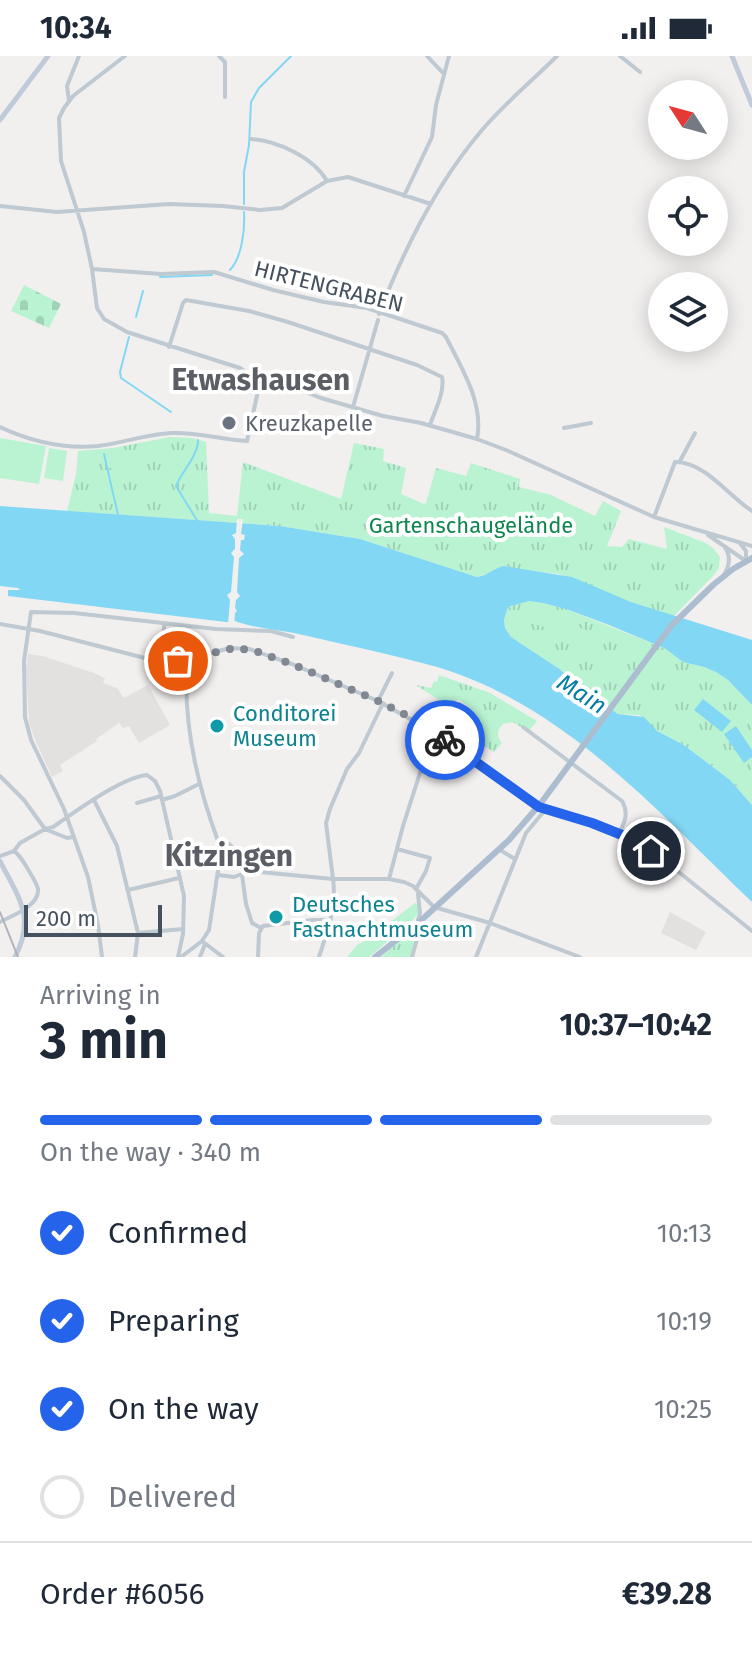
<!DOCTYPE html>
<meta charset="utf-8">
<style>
body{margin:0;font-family:"Fira Sans",sans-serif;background:#f6f6f7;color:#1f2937;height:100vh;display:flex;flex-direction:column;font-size:30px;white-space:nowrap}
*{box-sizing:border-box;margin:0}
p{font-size:26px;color:#747a83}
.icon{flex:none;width:44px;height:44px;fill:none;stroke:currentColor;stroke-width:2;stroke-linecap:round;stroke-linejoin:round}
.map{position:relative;height:901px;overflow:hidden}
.drawer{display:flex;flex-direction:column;background:#fff;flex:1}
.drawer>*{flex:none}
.needle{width:52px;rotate:306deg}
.controls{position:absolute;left:648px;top:24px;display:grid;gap:16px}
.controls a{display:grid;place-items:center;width:80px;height:80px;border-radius:50%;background:#fff;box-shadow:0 4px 20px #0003;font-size:40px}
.scale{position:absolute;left:24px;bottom:20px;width:138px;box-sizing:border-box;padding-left:8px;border:4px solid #45515e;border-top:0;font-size:22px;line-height:28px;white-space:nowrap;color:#45515e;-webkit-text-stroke:6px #fff;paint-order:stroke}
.pin{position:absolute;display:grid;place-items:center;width:68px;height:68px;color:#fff;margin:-34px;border:4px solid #fff;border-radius:50%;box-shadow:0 2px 8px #0007}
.courier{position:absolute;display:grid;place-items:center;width:80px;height:80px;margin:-40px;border:6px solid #2563eb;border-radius:50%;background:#fff;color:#222;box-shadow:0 2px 10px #0007}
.head em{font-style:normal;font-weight:700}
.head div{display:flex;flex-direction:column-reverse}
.head{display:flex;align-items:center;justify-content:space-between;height:136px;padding:0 40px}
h1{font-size:52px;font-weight:700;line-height:60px}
.bar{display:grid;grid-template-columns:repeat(4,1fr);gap:12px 8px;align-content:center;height:96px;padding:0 40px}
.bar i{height:10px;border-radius:6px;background:#e0e1e3}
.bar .on{background:#2563eb}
.bar p{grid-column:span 4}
.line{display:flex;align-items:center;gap:20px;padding:0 40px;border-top:2px solid #e0e1e3}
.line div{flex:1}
ol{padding:0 40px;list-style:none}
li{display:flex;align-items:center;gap:24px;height:88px}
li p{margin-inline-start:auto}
li .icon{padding:8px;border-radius:50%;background:#2563eb;color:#fff;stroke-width:4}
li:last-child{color:#747a83}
li i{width:44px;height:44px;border:4px solid #e0e1e3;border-radius:50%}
.status{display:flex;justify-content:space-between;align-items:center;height:56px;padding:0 40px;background:#fff;direction:ltr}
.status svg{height:22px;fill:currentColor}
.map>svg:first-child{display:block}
</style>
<div class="status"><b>10:34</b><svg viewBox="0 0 49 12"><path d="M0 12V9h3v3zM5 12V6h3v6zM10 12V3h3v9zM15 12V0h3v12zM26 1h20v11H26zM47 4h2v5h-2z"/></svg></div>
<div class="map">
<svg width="752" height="901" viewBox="0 0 752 901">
<defs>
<pattern id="grass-tufts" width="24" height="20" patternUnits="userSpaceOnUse" patternTransform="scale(2)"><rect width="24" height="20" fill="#b9f3d2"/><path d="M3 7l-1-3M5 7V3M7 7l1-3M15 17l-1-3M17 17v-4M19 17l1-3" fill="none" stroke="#a0d2b7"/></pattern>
<pattern id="cemetery-stones" width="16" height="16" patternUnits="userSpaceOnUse" patternTransform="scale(2)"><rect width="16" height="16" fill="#b9f3d2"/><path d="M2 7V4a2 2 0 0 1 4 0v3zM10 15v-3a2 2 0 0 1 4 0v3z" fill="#a0d2b7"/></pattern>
</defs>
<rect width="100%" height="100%" fill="#f2efef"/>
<path fill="#e3e0e0" d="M28 598 43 600 94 617 105 622 103 627 117 632 124 642 148 629 170 669 139 687 129 670 123 672 119 667 96 683 97 685 60 709 63 715 52 721 36 686 29 667 26 613Z
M670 856 706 876 696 894 661 877Z"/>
<path fill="url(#grass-tufts)" d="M170 381 192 382 206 386 209 457 237 460 243 406 341 443 354 387 384 393 383 405 406 412 401 438 424 448 426 447 436 412 466 420 471 407 520 423 519 431 551 439 595 460 603 445 621 455 607 490 622 491 629 483 667 493 664 471 706 487 713 492 720 501 719 512 712 521 674 560 631 546 559 518 533 515 490 517 477 521 360 483 280 470 67 455 76 418 78 395 113 392Z
M529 545 543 547 569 554 664 592 683 606 704 611 716 616 728 624 752 649V749L730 724 684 689 657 675 639 659 618 658 600 646 558 612 511 581 505 572 504 564 508 551Z
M439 619 490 637 537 665 528 676 513 666 503 668C497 674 496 680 502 687L494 696 478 686 483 678 462 664 470 651 458 643 451 652 416 629 431 632 434 625 437 626Z
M415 847 419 849 418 857 414 863 369 901H347L357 889 367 884Z
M414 873H417V875L410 901H381Z"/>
<path fill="url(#cemetery-stones)" d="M24 229 61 248 49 272 11 255Z"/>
<path fill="#b9f3d2" d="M0 382 46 390 39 428 0 422Z
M49 392 67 395 63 425 44 422Z
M134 394 141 398 143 402 127 415 110 412 107 403Z
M521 553 527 554 586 574 582 583 516 562Z"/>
<path fill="#82d8f4" d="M0 450 280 470 360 483 477 521C487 520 494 512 504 510L572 521 631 546 752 584V649L728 624 716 616 704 611 683 606 664 592 609 569 569 554 543 547 529 545 508 551 504 564 505 572 511 581 558 612 600 646 618 658 644 661 657 675 684 689 730 724 752 749V846C659 757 565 649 437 611 390 598 342 588 294 577 278 574 249 571 235 565L226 566 8 540V534H20L18 532 0 530Z
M703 643 731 665 722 676 694 654Z
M736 670 752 694V701L744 707 724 678Z"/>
<path fill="#f2efef" d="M237 463H243L241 478 245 479 244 484H241L240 494 244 498 239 502 237 536 240 540 236 544 235 552 237 555 235 557 234 570 228 569 230 544 227 539 231 536 234 501 231 497 235 493V483L232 479 236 477Z"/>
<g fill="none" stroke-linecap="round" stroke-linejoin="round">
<path stroke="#82d8f4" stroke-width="2" d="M244 148V116L249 89 251 46 259 32 291 0
M230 214C242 201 245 174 244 156
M160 221 212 219
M136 261 143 235
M129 281 120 316 121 322 171 356
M198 384C198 400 182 415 176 430L198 466
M104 398 118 459"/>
<path stroke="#bec9d2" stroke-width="4" d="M125 0 73 40 64 52 59 62 61 105 84 176 92 213 97 252 104 263 127 276 240 312 260 326 289 330 321 342 383 360 421 367 477 383 506 394 654 461 752 490
M219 0 225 6V41
M427 0 444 18
M620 0 640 16
M69 45 67 30 79 0
M251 83C278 85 313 101 327 125
M404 140 432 81 436 49 449 0
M0 150 57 156 169 148 223 150 260 154 282 152 327 125 348 121 431 148
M92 213 161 218 214 216 273 234 324 246 367 252 442 277 446 281C462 313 484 347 477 383
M379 258C404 193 436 128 482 74 505 47 532 25 557 0
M169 291 183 247 186 244 249 255 288 266 417 309 442 321C445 336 435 354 430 369
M353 351 378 264
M0 371C30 385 65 393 98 390 123 387 147 378 172 377 198 376 222 384 247 385L260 326
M564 372 591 367
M680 405 695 377
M654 461 675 406C706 406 728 440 752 455
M708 479 746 505
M739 486 746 495V505
M724 490C731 499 730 509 724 519
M183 604 230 592 249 593 292 608 378 645 433 676 545 754 592 767 637 785 675 813 752 875
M164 607V567
M187 615 203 601
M378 645 392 617
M383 647 359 697 347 713 330 753 326 767 333 823H389L404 826 413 830 434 851 490 867 580 901
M523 671 622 745C629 757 625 766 619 777
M0 720 24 744 45 773 67 782 73 781
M94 744 117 790 138 877 135 901
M162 744 175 740 199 728
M137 747 161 740
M397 793 430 802 426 815 416 833
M500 794 515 803
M0 800 14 795 20 787 45 773 53 771C75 756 122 721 147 719L155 725 160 735 184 840 183 878 178 901
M218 819 234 821 255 813
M242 819 246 848 252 867 261 872
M389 823 403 770 433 676
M128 834 179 822
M418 864 420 857 418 838
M0 866C11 860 40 850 38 833 37 828 32 820 29 815 24 807 21 800 14 795
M138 877 183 873
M202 885 223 901
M102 901 98 869 88 821 64 753 31 684 25 661 24 605 31 556 74 557 216 573 271 575 293 581
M181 901 202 885 209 874 219 808 218 785
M200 901 205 888
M258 901 259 877 263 870 313 864H331
M412 901 422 865
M476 901 526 777 545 754"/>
<path stroke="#bec9d2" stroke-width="4" d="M0 568 40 575 168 608 175 612 184 627
M164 607 171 604H183L187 609C183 669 197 728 218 785L229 788 260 816 333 823C337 850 327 876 319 901"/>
<path stroke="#c0cbda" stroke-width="5" d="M732 0 752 49
M0 64 48 0
M0 805C18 841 36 861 15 901"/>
<path stroke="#acbdd0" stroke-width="6" d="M375 901 417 868 509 784 541 747 671 570 713 529 733 513 752 502"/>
<path stroke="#b0b4ba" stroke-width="2" d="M0 856 18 901"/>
</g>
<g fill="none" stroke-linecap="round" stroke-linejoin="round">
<path stroke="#828891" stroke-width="8" stroke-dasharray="0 14.4" d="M178 605 176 607 175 612 178 617H181L212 597 235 592 255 595 292 608 378 645 404 658 445 684"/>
<path stroke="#2563eb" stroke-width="10" d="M445 684 539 751 592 767 637 785 651 795"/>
</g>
<circle fill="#6b7280" stroke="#fff" stroke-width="3" cx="229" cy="367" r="8"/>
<g fill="#0f9aa8" stroke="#fff" stroke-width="3">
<circle cx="217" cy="670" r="8"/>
<circle cx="276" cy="861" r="8"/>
</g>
<g text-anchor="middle" stroke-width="8" stroke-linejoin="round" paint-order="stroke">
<g font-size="22" fill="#45515e" stroke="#fff">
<text transform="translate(329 230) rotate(14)" y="8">HIRTENGRABEN</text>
</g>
<g font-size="22" fill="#5b616d" stroke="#fff" text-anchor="start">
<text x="245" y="375">Kreuzkapelle</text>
</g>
<g font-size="22" fill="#0e874f" stroke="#fff">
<text x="471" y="477">Gartenschaugelände</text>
</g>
<g font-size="22" fill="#0d838f" stroke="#fff" text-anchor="start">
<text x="233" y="665">Conditorei<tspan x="233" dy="25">Museum</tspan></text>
<text x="292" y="856">Deutsches<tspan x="292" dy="25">Fastnachtmuseum</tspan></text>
</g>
<g font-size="24" font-style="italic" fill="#027da6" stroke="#fff">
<text transform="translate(582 638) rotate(32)" y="8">Main</text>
</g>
<g font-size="30" font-weight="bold" fill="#5b5f65" stroke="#fff">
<text x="261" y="334">Etwashausen</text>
<text x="229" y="810">Kitzingen</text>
</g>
</g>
</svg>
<div class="controls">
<a><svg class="needle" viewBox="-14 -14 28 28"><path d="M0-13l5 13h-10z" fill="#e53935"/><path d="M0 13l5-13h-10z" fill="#747a83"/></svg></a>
<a><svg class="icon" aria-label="locate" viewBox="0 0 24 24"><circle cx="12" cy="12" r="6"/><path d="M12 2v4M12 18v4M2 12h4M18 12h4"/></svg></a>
<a><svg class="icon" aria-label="layers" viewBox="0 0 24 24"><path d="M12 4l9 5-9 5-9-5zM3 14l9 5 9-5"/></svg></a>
</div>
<div class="scale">200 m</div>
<div class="pin" style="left:178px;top:605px;background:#ea580c"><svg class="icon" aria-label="bag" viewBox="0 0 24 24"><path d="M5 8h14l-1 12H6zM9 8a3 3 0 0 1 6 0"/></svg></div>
<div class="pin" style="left:651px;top:795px;background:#1f2937"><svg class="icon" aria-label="home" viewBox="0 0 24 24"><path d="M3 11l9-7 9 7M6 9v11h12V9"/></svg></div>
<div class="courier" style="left:445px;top:684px"><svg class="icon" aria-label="bike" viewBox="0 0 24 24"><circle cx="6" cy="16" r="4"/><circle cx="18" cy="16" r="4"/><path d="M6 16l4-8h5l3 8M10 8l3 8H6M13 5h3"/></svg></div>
</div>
<section class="drawer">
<div class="head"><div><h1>3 min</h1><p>Arriving in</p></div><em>10:37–10:42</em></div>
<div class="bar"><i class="on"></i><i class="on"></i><i class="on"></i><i></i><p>On the way · 340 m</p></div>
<ol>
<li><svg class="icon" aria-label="check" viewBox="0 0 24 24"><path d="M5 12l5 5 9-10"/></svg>Confirmed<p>10:13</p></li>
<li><svg class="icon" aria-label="check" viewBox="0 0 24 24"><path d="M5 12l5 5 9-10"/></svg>Preparing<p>10:19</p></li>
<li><svg class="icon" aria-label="check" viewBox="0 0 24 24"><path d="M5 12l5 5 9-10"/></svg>On the way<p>10:25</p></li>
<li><i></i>Delivered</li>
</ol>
<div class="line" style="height:104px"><div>Order #6056</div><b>€39.28</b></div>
</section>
